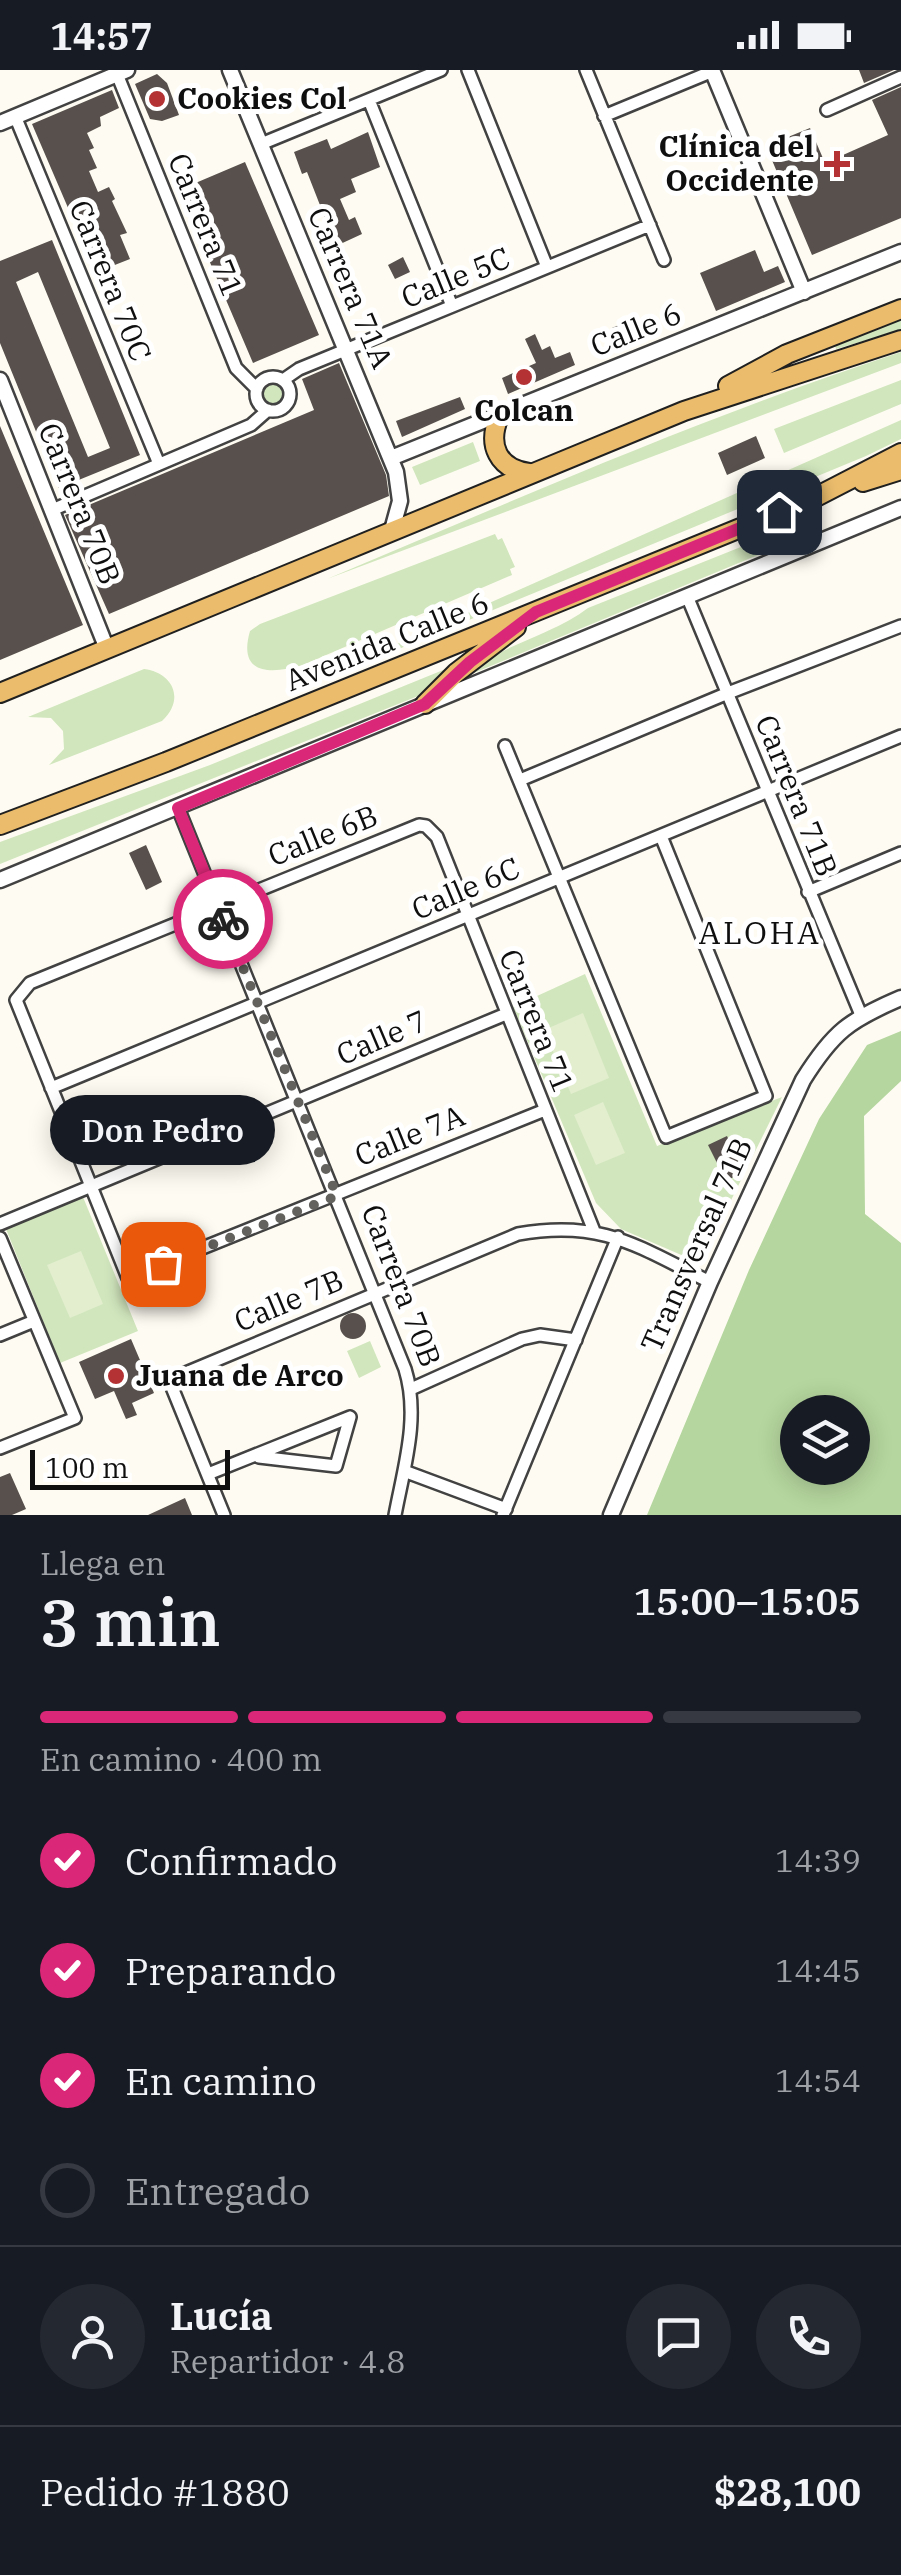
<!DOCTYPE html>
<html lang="es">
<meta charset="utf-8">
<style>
body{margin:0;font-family:"IBM Plex Serif",serif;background:#242831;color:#f1f3f6;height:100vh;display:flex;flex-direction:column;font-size:38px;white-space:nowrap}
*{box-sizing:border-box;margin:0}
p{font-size:32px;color:#9ea1a6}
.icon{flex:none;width:55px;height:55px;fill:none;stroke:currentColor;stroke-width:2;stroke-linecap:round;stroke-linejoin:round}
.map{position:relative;height:1445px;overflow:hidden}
.details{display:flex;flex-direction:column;background:#171b24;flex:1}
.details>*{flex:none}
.tools{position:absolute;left:780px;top:1325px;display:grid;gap:20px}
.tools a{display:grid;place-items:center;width:90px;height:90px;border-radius:50%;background:#171b24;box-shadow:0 5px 25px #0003;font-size:50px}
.scale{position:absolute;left:30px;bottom:25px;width:200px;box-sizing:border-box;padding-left:10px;border:5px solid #0f0f0f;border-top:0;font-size:28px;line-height:35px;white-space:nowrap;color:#0f0f0f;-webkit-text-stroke:8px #fff;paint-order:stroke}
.pin{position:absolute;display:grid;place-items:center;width:85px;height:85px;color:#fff;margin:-42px;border-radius:20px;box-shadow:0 5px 15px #0006}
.courier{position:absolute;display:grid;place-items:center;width:100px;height:100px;margin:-50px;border:8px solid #db2777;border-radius:50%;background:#fff;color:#222;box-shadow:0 2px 12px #0007}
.bubble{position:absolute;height:70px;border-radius:35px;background:#171b24;box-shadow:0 5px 25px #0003;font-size:32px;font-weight:600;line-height:70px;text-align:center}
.headline em{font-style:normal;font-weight:600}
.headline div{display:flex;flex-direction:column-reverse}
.headline{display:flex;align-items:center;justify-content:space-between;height:170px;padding:0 40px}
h1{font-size:65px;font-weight:600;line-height:75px}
.bar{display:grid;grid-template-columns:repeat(4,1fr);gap:15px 10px;align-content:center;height:120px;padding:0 40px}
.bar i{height:12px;border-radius:8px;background:#363941}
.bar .active{background:#db2777}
.bar p{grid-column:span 4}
.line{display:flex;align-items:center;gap:25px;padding:0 40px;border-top:2px solid #363941}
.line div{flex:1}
.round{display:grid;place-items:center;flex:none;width:105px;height:105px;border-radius:52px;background:#242831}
ol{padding:0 40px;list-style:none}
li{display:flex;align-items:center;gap:30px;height:110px}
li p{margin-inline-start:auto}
li .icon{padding:10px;border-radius:50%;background:#db2777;color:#fff;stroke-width:4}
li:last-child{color:#9ea1a6}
li i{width:55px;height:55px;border:5px solid #363941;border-radius:50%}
.status{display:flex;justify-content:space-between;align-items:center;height:70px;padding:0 50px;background:#171b24;direction:ltr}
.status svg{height:28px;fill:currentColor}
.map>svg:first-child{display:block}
</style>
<div class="status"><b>14:57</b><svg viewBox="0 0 49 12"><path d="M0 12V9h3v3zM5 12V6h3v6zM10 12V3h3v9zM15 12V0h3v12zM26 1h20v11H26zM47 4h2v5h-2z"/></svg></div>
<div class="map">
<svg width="901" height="1445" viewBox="0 0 901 1445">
<rect width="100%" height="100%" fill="#fefcf2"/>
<path fill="#d1e6bd" d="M901 246V260L836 279 834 272Z
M901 282V293L327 509C517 429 705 346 901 282Z
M901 310V334L784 383 774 359Z
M261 323a12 12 0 1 1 24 0a12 12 0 1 1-24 0Z
M901 350V369L866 386 360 595 359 591Z
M473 372 480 391 420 415 412 397Z
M801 453 806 465 464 607C499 574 550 567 588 538Z
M495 464 498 470 502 468 515 497 510 499 512 505 303 595C272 604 237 606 250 561L260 554Z
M453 596 428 622 0 794V772L210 695Z
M144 599C174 603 185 630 162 651L49 695 64 679 63 661 51 648 28 647Z
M585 904 657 1076 782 1027 700 1193 621 1159 596 1133 513 937Z
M83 1127 138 1261 60 1293 6 1159Z
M370 1271 381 1297 359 1308 347 1281Z"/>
<path fill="#b5d69e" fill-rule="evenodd" d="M901 961V1011L864 1046 865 1144 901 1173V1445H647L749 1200 819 1049 867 975ZM798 1342H852V1398H798Z"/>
<path fill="#e2eece" d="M583 943 609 1008 571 1024 544 960Z
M603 1032 625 1083 596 1095 574 1045Z
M81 1181 103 1234 70 1248 47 1195Z"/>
<path fill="#57504c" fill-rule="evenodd" d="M859 0H894L864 13Z
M157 4 167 13 179 45 162 51 150 49 135 14Z
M901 17V148L812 185 766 76 810 58 825 93 888 65 872 30Z
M112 20 119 38 100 47 101 56 87 63 94 78 89 80 97 98 89 101 98 122 109 117 115 129 112 131 127 163 120 165 130 189 102 200 94 179 87 182 32 54Z
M368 62 380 97 351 109 356 122 340 129 349 150 355 147 362 164 336 176 307 102 302 104 294 82 327 69 331 79Z
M245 92 319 265 253 293 179 120Z
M52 170 140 385 59 418 0 273V191ZM38 202 110 378 88 387 16 212Z
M755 180 764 202 778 196 785 212 716 241 700 203Z
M403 187 410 202 395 209 388 195Z
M628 251 635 266 619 273 612 258Z
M535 264 542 280 550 276 555 288 570 282 575 295 508 324 502 308 536 293 525 269Z
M339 293 386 405 389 426 109 544 65 445 314 340 302 309Z
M460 327 465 339 402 367 396 351Z
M0 356 83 555 0 590Z
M756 366 765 388 727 405 718 383Z
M146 775 162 812 146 820 129 783Z
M727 1066 743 1102 726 1111 708 1075Z
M155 1167 162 1182 134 1196 126 1179Z
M340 1256a13 13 0 1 1 26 0a13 13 0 1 1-26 0Z
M131 1269 154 1323 132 1333 137 1345 126 1349 114 1321 95 1329 79 1292Z
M10 1403 26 1439 12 1445H0V1407Z
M185 1428 192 1445H148Z"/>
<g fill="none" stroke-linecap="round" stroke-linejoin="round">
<g stroke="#424242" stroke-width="16">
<path id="minor" d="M468 0 547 197
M586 0 664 190
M117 4 236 298 257 319
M369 30 452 236
M827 40 901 7
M15 46 159 394
M604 46 713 1
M261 74 441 0
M256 324a17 17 0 1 1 34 0a17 17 0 1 1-34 0Z
M283 310 299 299 650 155
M52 440 251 355 268 340
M687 526 861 945
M505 676 666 1067 766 1026 661 766
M520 710 728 623 901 556
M178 738 405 1299C420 1347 404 1397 395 1445
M808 822 901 783
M51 1018 901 666
M545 1040 128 1208 16 930 30 913 419 755 426 756 437 767 594 1161
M0 1154 506 944
M0 1168 75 1348 0 1378
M0 1265 34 1251
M411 1319 522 1269 540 1265 576 1270
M259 1387 336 1396 350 1347
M404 1401 506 1439
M208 1404 350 1347
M224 1445 169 1310 518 1164C603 1149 638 1177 710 1212
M503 1445 618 1167"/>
</g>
<g stroke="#424242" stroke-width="19">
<path id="tertiary" d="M230 0 396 402 400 431 392 460
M712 0 804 222
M0 53 127 0
M0 310 107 579
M391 388 901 182
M0 810 901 438
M611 1445 710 1212 803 1010C833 962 849 950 901 928"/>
</g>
<g stroke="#202020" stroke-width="22">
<path id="trunk" d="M728 316 787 284 901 239
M499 347C487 375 498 399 529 403
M863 412 901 400
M0 623 684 341 901 270
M425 634 456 603 516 557
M0 755 166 692 814 428 901 383"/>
</g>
<use href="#minor" stroke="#fff" stroke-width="11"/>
<use href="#tertiary" stroke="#fff" stroke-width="14"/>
<use href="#trunk" stroke="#eabc6c" stroke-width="18"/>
</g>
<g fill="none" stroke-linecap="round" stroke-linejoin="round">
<path stroke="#63625e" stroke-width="10" stroke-dasharray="0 18" d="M163 1194 337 1126 223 849"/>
<path stroke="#db2777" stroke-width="12" d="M223 849 178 738 425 634 470 592 536 542 779 442"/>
</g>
<g fill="#b43234" stroke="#fff" stroke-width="4">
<circle cx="157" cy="29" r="10"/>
<path d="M832 79h10v10h10v10h-10v10h-10v-10h-10v-10h10z"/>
<circle cx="524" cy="307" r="10"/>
<circle cx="116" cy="1306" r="10"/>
</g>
<g text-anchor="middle" stroke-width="10" stroke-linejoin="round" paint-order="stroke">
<g font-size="30" font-weight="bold" fill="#0f0f0f" stroke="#fff" text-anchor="start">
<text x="177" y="39">Cookies Col</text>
<text x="814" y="87" text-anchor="end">Clínica del<tspan x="814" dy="34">Occidente</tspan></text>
<text x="524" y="351" text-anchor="middle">Colcan</text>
<text x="136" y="1316">Juana de Arco</text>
</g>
<g font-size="30" fill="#0f0f0f" stroke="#fff">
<text transform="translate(205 155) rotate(68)" y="10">Carrera 71</text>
<text transform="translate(456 208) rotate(-22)" y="10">Calle 5C</text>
<text transform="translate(110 211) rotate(68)" y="10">Carrera 70C</text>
<text transform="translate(350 218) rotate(67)" y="10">Carrera 71A</text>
<text transform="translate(636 260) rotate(-22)" y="10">Calle 6</text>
<text transform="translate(79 434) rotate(68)" y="10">Carrera 70B</text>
<text transform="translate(387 572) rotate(-22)" y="10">Avenida Calle 6</text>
<text transform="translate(796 726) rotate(68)" y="10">Carrera 71B</text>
<text transform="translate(323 766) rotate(-22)" y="10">Calle 6B</text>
<text transform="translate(466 819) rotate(-23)" y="10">Calle 6C</text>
<text transform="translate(536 951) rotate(68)" y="10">Carrera 71</text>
<text transform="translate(382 968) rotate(-23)" y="10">Calle 7</text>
<text transform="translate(410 1066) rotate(-22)" y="10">Calle 7A</text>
<text transform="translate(697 1175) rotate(-66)" y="10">Transversal 71B</text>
<text transform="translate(401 1216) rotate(69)" y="10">Carrera 70B</text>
<text transform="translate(289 1231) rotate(-23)" y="10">Calle 7B</text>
</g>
<g font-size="32" letter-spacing="2.5" fill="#0f0f0f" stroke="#fff">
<text x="760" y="874">ALOHA</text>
</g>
</g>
</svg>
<div class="tools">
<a><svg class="icon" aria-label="layers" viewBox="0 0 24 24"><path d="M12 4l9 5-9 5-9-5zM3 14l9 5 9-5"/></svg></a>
</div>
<div class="scale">100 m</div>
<div class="pin" style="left:163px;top:1194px;background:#ea580c"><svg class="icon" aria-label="bag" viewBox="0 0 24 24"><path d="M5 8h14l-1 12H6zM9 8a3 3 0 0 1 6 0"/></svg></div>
<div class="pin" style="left:779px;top:442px;background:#1f2937"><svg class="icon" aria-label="home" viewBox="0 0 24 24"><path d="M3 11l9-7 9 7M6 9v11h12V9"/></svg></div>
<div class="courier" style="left:223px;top:849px"><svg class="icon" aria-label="bike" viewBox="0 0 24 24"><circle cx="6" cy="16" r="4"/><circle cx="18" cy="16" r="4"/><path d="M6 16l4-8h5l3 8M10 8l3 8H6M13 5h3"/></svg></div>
<div class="bubble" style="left:50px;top:1025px;width:225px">Don Pedro</div>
</div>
<section class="details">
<div class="headline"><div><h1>3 min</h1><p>Llega en</p></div><em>15:00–15:05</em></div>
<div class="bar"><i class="active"></i><i class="active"></i><i class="active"></i><i></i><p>En camino · 400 m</p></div>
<ol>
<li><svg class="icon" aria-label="check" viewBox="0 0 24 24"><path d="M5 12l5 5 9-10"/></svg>Confirmado<p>14:39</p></li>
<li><svg class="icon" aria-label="check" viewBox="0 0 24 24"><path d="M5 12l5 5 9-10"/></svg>Preparando<p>14:45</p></li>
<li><svg class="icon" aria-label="check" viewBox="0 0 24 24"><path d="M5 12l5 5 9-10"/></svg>En camino<p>14:54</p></li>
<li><i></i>Entregado</li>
</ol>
<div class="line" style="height:180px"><a class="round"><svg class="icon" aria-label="person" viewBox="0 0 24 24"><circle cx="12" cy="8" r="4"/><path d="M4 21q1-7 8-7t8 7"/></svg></a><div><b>Lucía</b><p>Repartidor · 4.8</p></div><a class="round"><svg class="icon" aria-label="chat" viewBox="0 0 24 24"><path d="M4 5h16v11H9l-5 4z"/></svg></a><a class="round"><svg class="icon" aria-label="phone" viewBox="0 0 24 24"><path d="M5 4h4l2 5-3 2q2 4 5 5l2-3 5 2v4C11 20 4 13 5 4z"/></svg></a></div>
<div class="line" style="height:130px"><div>Pedido #1880</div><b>$28,100</b></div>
</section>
